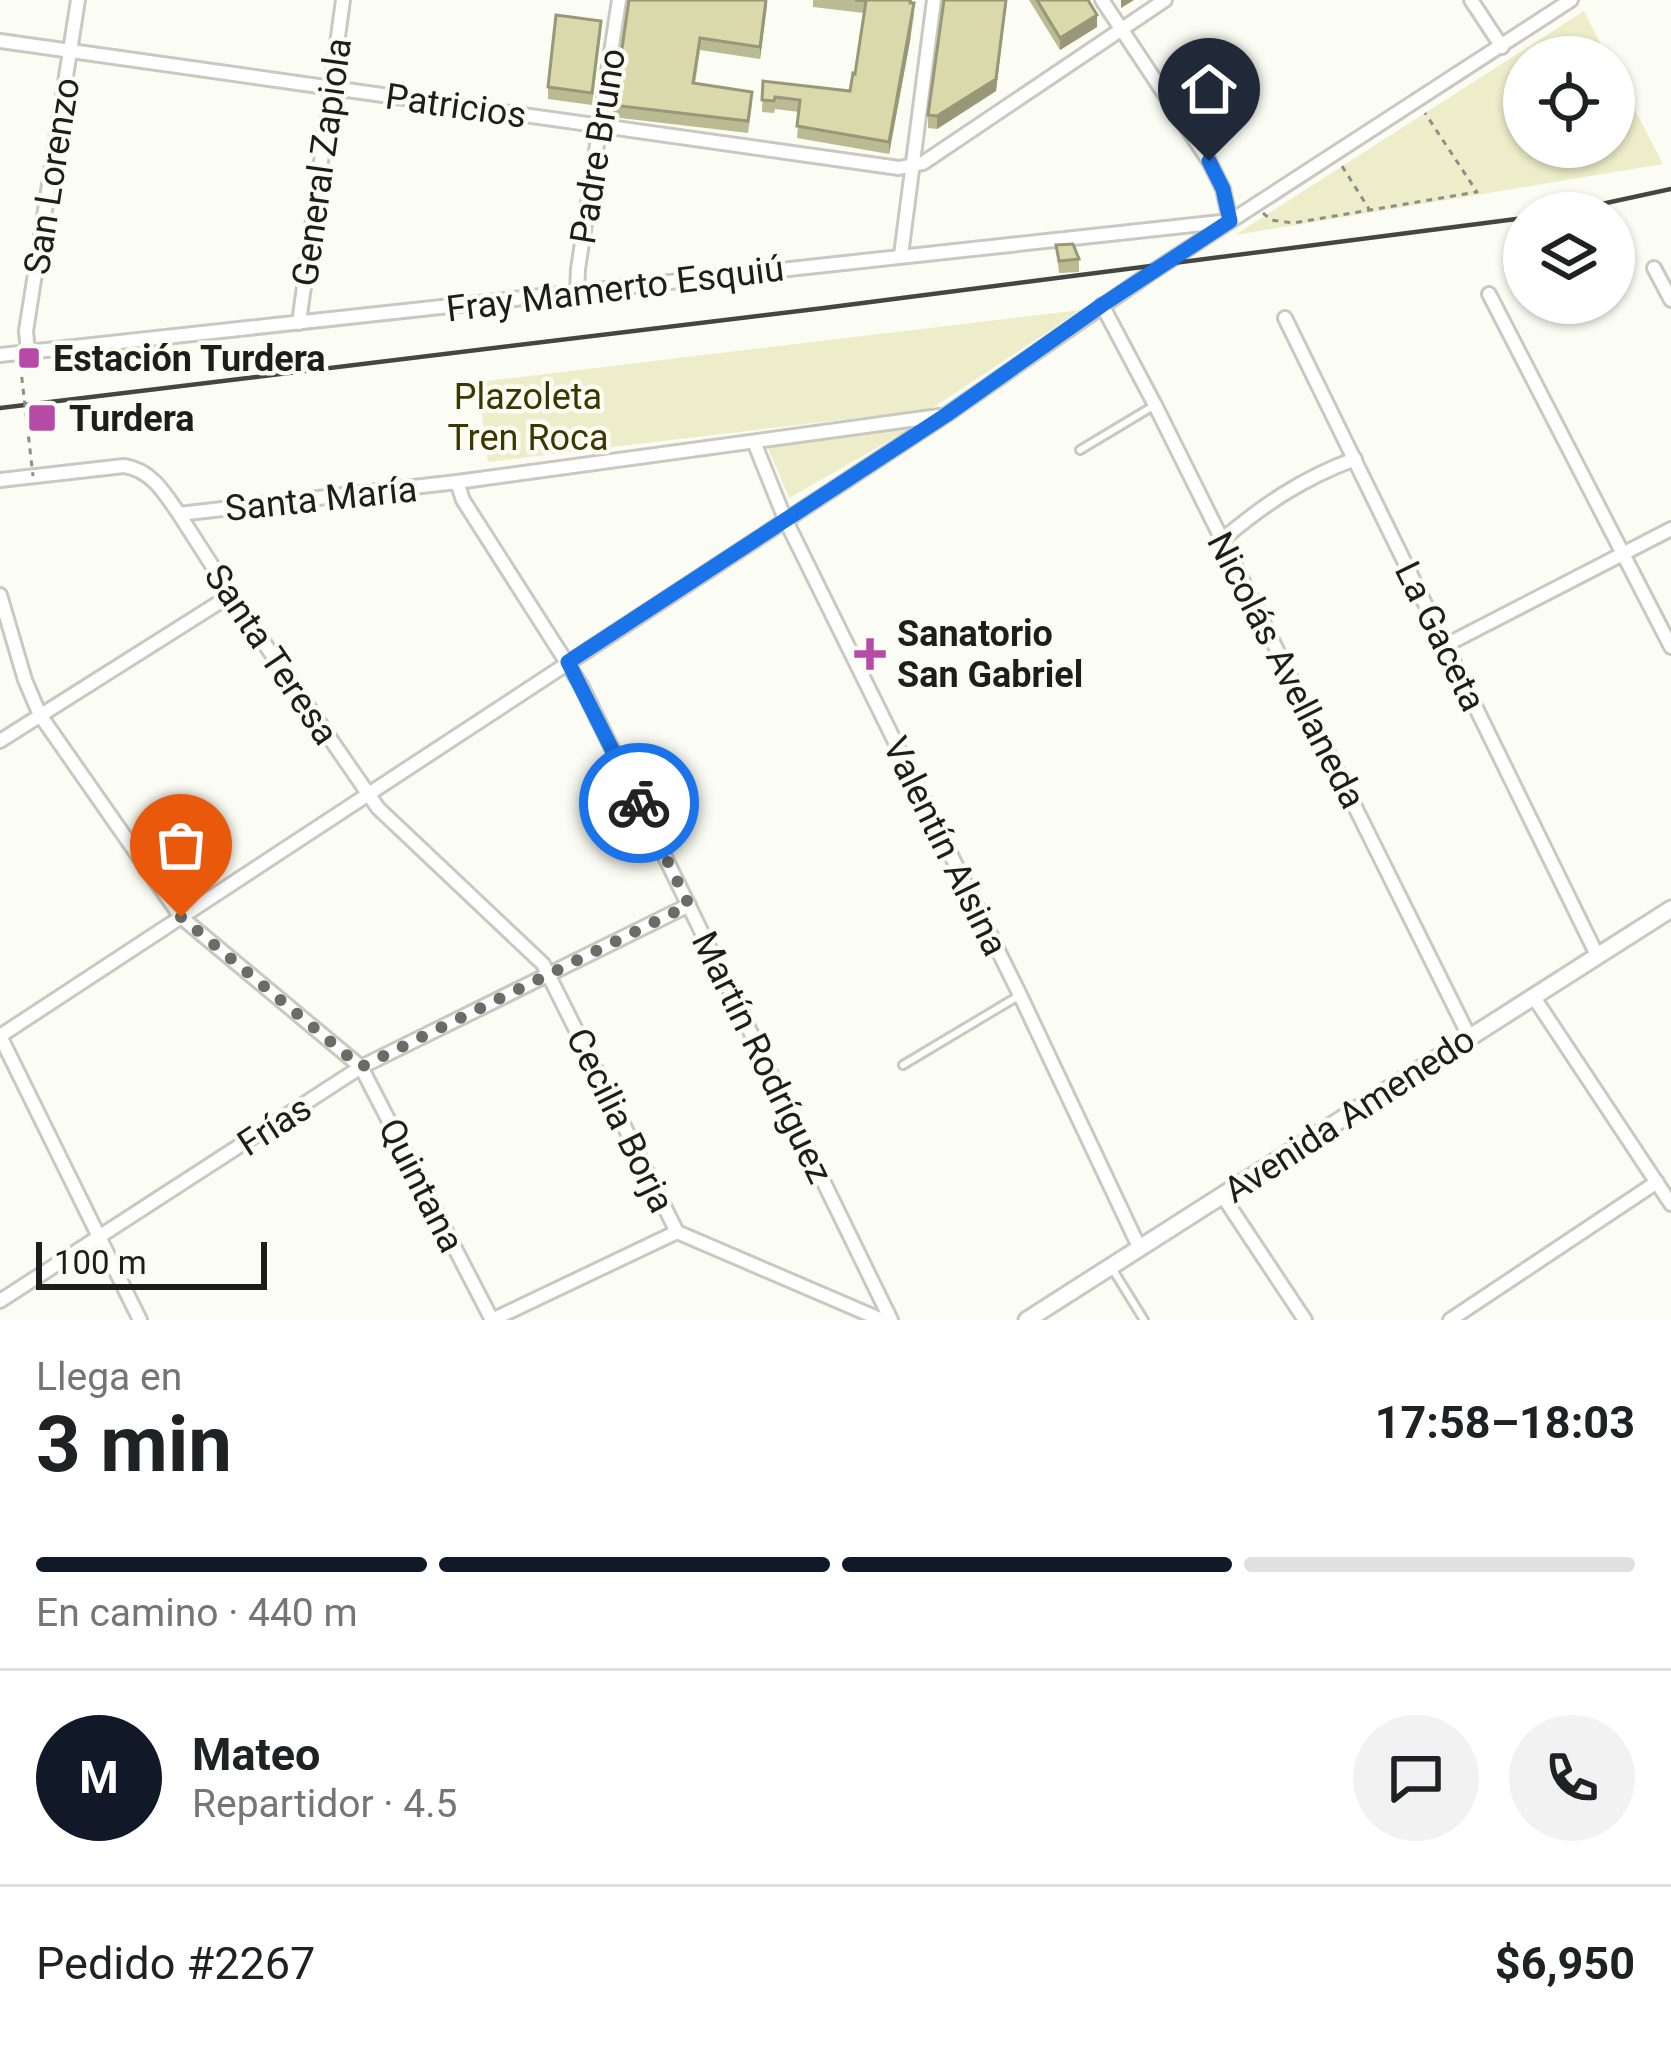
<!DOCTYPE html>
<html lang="es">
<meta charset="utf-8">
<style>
body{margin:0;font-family:Roboto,sans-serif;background:#f2f2f2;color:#202124;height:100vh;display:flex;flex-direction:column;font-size:45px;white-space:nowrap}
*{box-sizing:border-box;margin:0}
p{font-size:39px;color:#757577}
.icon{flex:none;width:66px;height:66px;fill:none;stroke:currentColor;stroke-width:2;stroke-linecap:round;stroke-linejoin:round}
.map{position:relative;height:1320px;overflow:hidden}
.drawer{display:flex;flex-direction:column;background:#fff;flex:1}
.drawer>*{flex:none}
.buttons{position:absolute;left:1503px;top:36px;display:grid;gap:24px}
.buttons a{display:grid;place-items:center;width:132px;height:132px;border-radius:50%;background:#fff;box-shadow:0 3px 9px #0004;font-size:60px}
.scale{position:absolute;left:36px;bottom:30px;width:231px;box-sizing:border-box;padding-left:12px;border:6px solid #1d1d1b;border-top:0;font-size:33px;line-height:42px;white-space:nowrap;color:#1d1d1b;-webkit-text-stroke:9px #fbfcf3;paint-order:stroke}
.pin{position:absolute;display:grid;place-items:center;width:102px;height:102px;color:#fff;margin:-123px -51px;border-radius:50% 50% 50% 0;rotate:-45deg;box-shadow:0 0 12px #0007}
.pin .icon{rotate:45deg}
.courier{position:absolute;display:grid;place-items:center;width:120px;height:120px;margin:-60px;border:9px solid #1a73e8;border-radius:50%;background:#fff;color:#222;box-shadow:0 3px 15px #0007}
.overview em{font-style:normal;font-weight:700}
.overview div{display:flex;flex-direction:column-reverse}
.overview{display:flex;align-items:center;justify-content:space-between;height:204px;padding:0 36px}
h1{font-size:78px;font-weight:700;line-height:90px}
.bar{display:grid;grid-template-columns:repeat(4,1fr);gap:18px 12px;align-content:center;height:144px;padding:0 36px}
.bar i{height:15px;border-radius:9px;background:#e0e0e0}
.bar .on{background:#111827}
.bar p{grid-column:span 4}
.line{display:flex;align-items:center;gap:30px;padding:0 36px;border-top:3px solid #e0e0e0}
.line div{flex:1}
.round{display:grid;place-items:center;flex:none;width:126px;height:126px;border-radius:63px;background:#f2f2f2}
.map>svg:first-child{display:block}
</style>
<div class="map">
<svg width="1671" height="1320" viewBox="0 0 1671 1320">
<rect width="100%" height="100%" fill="#fbfcf3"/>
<path fill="#ededca" d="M1584 11 1607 57H1524V147H1614V70L1663 164 1235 235Z
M1081 310 931 409 488 462 478 382Z
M910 429 789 498 768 448Z"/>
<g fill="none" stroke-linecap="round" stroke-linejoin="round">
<g stroke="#c9c9c1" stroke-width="12">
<path id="service" d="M1080 450 1155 405
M903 1065 1020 995
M1113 1270 1144 1320"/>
</g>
<g stroke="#c9c9c1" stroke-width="18">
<path id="minor" d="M1471 0 1502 47
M0 41 899 168 923 163 1165 0
M901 255 934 0
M1654 268 1671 300
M577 293 578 269 619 0
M1489 294 1671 647
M1102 305 1155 405 1469 1036
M1285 318 1597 955
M299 323 343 0
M28 351 26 331 78 0
M0 355 1230 221 1223 189 1209 161 1102 0
M754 442 785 519 1020 995 1140 1249
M0 480 124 466C151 470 164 492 179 514L457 482 939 416
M457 482 463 500 581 685 891 1320
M179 514 231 595 378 808 543 964 677 1232 882 1320
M1222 540C1263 505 1303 478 1355 459
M0 595 25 680 40 715 181 917 361 1067 492 1320
M1446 645 1671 529
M0 741 231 595
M1533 996 1671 1204
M0 1036 946 415 1149 274 1571 0
M0 1036 140 1320
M1222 1195 1305 1320
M0 1301 361 1067 689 905
M492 1320 677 1232
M1450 1320 1657 1182"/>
</g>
<g stroke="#c9c9c1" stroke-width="21">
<path id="tertiary" d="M1027 1320 1671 909"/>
</g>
<path stroke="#8e8e89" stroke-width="3" stroke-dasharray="6 6" stroke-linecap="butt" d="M1342 166 1369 209
M1263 213 1271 220 1293 223 1477 192 1425 113"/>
<use href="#service" stroke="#fff" stroke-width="6"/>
<use href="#minor" stroke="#fff" stroke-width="12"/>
<use href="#tertiary" stroke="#fff" stroke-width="15"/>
<path stroke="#454542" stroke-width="4.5" d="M1560 213 1671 189
M0 408 824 308 1524 218"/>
<path stroke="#8e8e89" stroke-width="3" stroke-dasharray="6 6" stroke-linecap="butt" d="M19 353 33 476"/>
</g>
<path fill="#bbbb93" d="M767 0 760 59 700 50 695 84 752 104 748 133 612 117 616 76Z
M813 0H912L914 15 910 41 889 154 797 138 799 112 775 109 774 113 762 112 763 81 850 91 855 74 864 13 813 7Z
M944 0H1007L996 91 937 129 928 128V115Z
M1029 0H1088L1097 27 1060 50Z
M601 33 592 105 548 99V87Z
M1056 245 1079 259V272L1059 273Z"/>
<path fill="#989878" d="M766 0 767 6 760 59V47Z
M1006 0 996 91 937 129V116Z
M1121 0H1134L1121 8Z
M914 3 910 41 889 154V142Z
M1097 15V27L1060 50V38Z"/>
<path fill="#d9d9ab" stroke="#989878" stroke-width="3" d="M629 0H766L760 47 700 38 693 83 752 92 748 121 612 105 616 76H618Z
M855 0H910V3H914L889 142 797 126 800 100 775 97 774 101 762 100 763 81 850 91 853 73 855 74 866 1Z
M944 0H1006L996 79 937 116 928 115Z
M1037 0H1088L1097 15 1060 38Z
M556 15 601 21 592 93 548 87Z
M1073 244 1079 259 1059 261 1056 245Z"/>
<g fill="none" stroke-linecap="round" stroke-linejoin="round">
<path stroke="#6b6b67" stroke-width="12" stroke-dasharray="0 21.6" d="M181 917 361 1067 689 905 639 803"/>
<path stroke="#1a73e8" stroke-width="15" d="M639 803 568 662 946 415 1102 305 1230 221 1223 189 1209 161"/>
</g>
<g fill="#b84aa7" stroke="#fbfcf3" stroke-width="4.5">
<rect x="17" y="346" width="24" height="24" rx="6"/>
<rect x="27" y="403" width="30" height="30" rx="6"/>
<path d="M864 636h12v12h12v12h-12v12h-12v-12h-12v-12h12z"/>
</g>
<g text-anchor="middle" stroke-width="9" stroke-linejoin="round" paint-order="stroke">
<g font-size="36" fill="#1d1d1b" stroke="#fbfcf3">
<text transform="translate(456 105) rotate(8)" y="13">Patricios</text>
<text transform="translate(597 146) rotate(-81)" y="13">Padre Bruno</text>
<text transform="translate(321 162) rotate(-82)" y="13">General Zapiola</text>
<text transform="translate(51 176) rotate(-81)" y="13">San Lorenzo</text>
<text transform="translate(615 288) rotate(-7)" y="13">Fray Mamerto Esquiú</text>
<text transform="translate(321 498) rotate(-6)" y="13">Santa María</text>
<text transform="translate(1441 636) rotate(64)" y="13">La Gaceta</text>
<text transform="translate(272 654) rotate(56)" y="13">Santa Teresa</text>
<text transform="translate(1287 670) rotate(63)" y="13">Nicolás Avellaneda</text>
<text transform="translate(946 846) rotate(64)" y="13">Valentín Alsina</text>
<text transform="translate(763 1057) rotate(64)" y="13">Martín Rodríguez</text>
<text transform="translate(1349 1114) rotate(-33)" y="13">Avenida Amenedo</text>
<text transform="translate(621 1120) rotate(64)" y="13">Cecilia Borja</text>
<text transform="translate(274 1125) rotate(-33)" y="13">Frías</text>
<text transform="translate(422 1185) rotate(63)" y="13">Quintana</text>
</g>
<g font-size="36" font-weight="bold" fill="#1d1d1b" stroke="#fbfcf3" text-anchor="start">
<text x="53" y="371">Estación Turdera</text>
<text x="69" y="431">Turdera</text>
<text x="897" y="646">Sanatorio<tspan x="897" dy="41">San Gabriel</tspan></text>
</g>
<g font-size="36" fill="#3a3800" stroke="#fbfcf3">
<text x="528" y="409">Plazoleta<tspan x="528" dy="41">Tren Roca</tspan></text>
</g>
</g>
</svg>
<div class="buttons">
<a><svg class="icon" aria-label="locate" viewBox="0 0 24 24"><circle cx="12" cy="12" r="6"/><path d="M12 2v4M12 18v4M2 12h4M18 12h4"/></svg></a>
<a><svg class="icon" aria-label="layers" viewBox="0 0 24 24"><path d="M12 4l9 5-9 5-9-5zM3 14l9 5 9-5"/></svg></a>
</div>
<div class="scale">100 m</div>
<div class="pin" style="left:181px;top:917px;background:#ea580c"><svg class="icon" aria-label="bag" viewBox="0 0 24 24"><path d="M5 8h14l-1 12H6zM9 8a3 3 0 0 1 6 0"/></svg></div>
<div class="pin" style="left:1209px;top:161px;background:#1f2937"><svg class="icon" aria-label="home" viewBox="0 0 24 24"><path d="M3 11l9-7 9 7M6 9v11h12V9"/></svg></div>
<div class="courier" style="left:639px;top:803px"><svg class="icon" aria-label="bike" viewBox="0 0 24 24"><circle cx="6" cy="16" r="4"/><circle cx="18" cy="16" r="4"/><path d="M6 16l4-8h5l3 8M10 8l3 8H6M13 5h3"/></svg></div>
</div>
<section class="drawer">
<div class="overview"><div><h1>3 min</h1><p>Llega en</p></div><em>17:58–18:03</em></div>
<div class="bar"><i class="on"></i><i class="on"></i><i class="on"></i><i></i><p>En camino · 440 m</p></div>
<div class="line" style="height:216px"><b class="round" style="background:#111827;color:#fff">M</b><div><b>Mateo</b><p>Repartidor · 4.5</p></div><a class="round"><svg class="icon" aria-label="chat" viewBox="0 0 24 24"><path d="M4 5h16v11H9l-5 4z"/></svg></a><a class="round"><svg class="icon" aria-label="phone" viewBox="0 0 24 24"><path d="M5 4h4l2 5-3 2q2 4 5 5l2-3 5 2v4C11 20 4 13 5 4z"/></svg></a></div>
<div class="line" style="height:156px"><div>Pedido #2267</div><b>$6,950</b></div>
</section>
